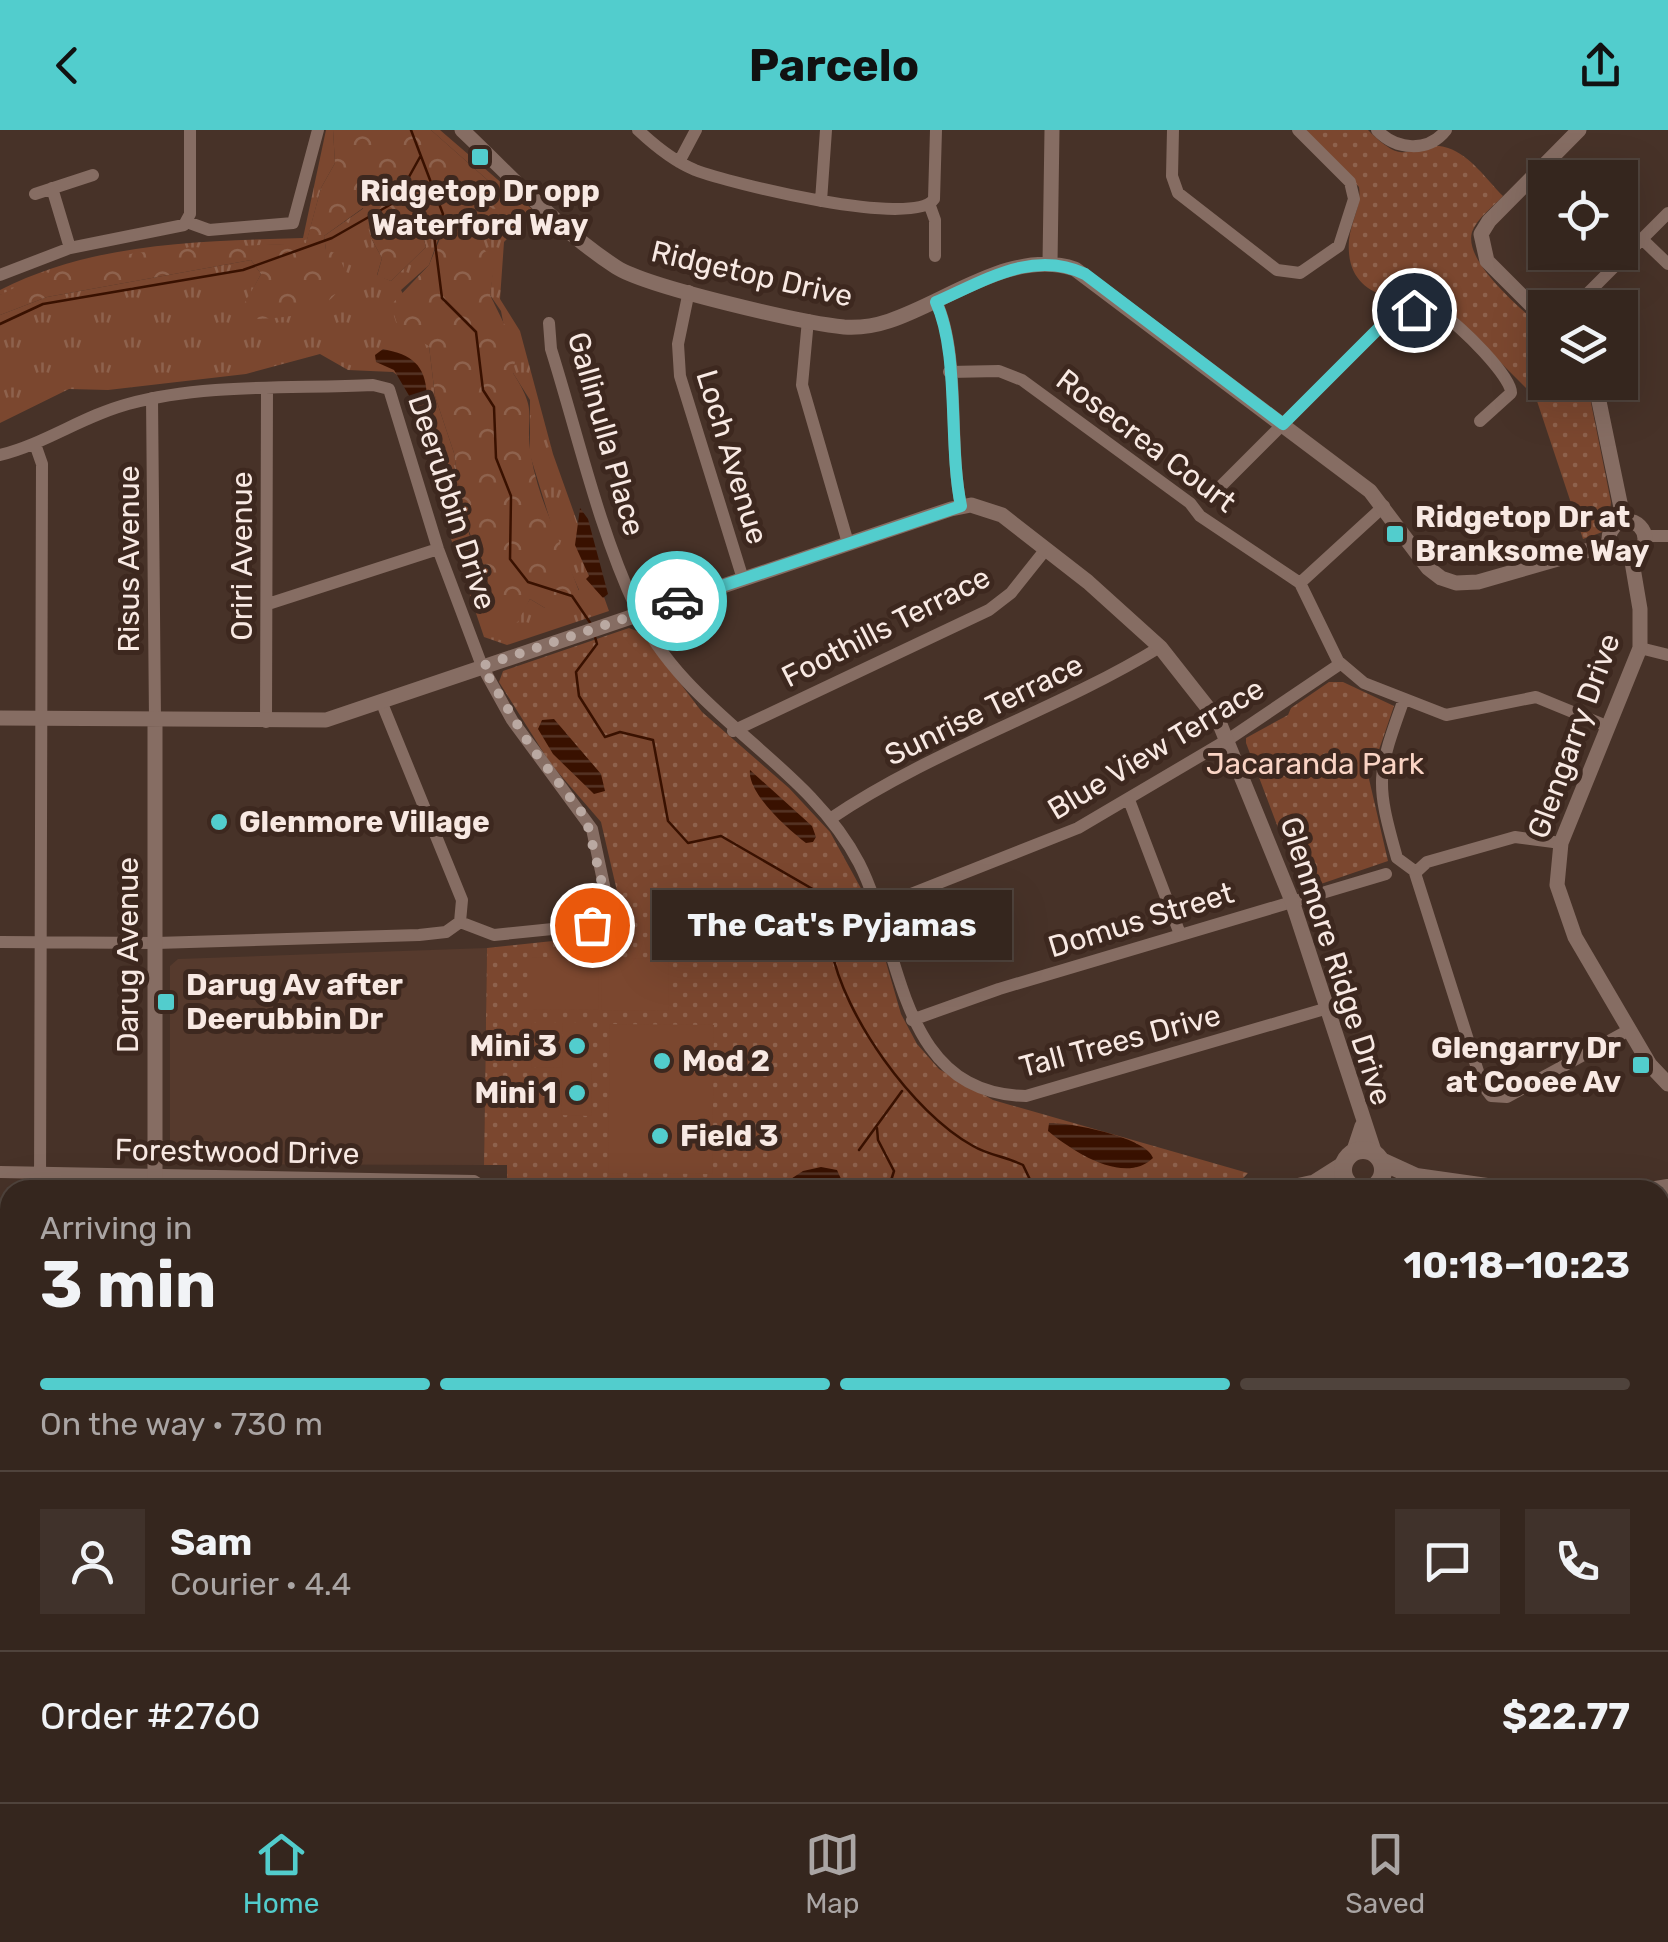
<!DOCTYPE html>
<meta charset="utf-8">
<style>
body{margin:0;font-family:Rubik,sans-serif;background:#40322b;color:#f1f3f6;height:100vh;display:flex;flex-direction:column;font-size:38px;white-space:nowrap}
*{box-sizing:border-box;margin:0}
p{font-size:32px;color:#aaa5a4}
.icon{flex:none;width:55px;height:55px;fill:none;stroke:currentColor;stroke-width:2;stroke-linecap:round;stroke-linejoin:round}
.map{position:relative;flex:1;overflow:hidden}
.details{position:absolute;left:0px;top:1050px;width:1670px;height:622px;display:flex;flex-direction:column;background:#35261e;border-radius:30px 30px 0 0;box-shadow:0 10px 40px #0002,0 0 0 2px #4f433c}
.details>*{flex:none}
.fabs{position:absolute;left:1528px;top:30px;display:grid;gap:20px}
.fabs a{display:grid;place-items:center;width:110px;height:110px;border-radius:0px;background:#35261e;box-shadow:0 10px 40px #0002,0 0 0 2px #4f433c;font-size:50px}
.pin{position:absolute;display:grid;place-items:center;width:85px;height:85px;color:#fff;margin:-42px;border:5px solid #fff;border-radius:50%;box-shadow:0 2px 10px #0007}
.courier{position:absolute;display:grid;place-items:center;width:100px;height:100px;margin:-50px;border:8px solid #52cdcd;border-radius:50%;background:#fff;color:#222;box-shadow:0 2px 12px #0007}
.bubble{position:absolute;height:70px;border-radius:0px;background:#35261e;box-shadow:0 10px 40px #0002,0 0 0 2px #4f433c;font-size:32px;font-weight:700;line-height:70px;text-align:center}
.overview em{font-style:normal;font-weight:700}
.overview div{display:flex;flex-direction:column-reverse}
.overview{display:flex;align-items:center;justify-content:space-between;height:170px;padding:0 40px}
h1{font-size:65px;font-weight:700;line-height:75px}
.bar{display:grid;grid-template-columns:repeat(4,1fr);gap:15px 10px;align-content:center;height:120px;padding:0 40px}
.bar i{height:12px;border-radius:8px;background:#4f433c}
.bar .on{background:#52cdcd}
.bar p{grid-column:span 4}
.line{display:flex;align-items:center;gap:25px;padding:0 40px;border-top:2px solid #4f433c}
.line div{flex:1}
.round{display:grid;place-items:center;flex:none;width:105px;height:105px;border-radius:0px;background:#40322b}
header{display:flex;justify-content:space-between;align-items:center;height:130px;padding:0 40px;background:#52cdcd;color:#111;font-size:45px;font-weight:700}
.tab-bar{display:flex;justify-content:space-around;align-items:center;height:140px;border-top:2px solid #4f433c;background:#35261e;font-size:28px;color:#aaa5a4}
.tab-bar a{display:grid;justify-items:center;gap:5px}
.tab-bar .on{color:#52cdcd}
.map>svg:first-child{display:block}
</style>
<header><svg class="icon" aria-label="back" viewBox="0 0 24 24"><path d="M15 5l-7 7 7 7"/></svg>Parcelo<svg class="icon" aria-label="share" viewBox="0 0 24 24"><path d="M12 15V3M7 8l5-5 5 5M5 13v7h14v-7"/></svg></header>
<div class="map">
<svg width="1668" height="1672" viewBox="0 0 1668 1672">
<defs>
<pattern id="grass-tufts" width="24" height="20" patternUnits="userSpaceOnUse" patternTransform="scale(2.5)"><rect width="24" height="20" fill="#7b472f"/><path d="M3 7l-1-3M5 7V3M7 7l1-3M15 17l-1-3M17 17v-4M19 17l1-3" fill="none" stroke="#8e624d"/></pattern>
<pattern id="forest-crowns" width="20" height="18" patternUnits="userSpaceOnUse" patternTransform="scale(2.5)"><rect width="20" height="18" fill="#7b472f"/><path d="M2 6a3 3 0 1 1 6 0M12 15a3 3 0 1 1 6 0" fill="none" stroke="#8e624d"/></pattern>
<pattern id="park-dots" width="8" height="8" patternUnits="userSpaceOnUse" patternTransform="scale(2.5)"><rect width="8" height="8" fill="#7b472f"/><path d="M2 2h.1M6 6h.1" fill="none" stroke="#8e624d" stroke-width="1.8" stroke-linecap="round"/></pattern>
<pattern id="water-rules" width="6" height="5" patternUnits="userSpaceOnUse" patternTransform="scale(2.5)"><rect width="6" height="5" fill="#391100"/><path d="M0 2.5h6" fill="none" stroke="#563425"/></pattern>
</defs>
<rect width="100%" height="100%" fill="#473228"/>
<path fill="#563a2d" d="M487 818 484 1035 178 1034 170 1027V836L178 829Z"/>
<path fill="url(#grass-tufts)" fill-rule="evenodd" d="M326 0H333L335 33 321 58 306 114 266 115 0 165V160C95 112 198 111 303 108Z
M431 0H440L534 81 504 112 500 169 520 201 553 324 609 481 507 515 484 507 449 403 447 364 436 342 426 297 417 288 404 250 393 242 348 240 320 224 246 244 108 260 69 259 0 293V185L47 167 251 130 261 144 250 165 326 120 324 106 364 78 371 108 382 128 377 145 391 151 426 117 414 72 415 48 451 68 509 69ZM439 107 494 131 490 165 501 181 513 243 530 270V325L554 403 579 460 545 478 530 469 523 480 491 471 462 382 454 323 435 266 429 216 401 160 429 135Z"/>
<path fill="url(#forest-crowns)" d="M333 0H431L510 70 501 79 473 78 471 70 451 68 415 49 414 72 426 117 391 151 377 146 382 128 371 108 363 78 324 106 326 120 338 124 347 145C331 184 297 187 258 189L243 176 261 144 251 130 47 167 0 185V165C98 112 199 119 306 113L321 58 335 33Z
M446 94 479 114 495 131 490 165 517 220 513 243C540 285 524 284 531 326 539 373 563 416 579 461L560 485H547L545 478 530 469 517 493 501 488 462 382 454 323 435 266 429 216 399 200 391 175 429 135Z"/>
<path fill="url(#park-dots)" d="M1305 0H1368C1413 45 1406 6 1448 18 1470 25 1487 50 1503 66 1493 77 1477 88 1472 102 1463 133 1524 180 1545 201V252L1587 253 1611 372 1608 400 1583 409 1536 268 1452 184C1412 167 1344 177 1349 110 1351 91 1362 75 1359 57Z
M629 498 642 503 702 582 789 658 830 702 869 773 901 884 917 914 939 939 993 970 1248 1043 1232 1060H507V1035H484L487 818 600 806 617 800 620 774 601 692 550 633 499 552 503 541Z
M1329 552H1343L1394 576 1369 649 1388 731 1309 758 1299 753 1246 613V608L1288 585 1291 578Z
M1660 1492 1668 1502V1644H1660Z
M1141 1663H1259L1260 1672H1146Z"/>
<path fill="#7b472f" d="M532 827 599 828 598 880 532 879Z
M602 828 669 829 668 881 601 880Z
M532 893H561V938L531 937Z
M563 893H592V938H562Z
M610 894 714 895 712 1044 608 1043Z
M562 941H592L591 986 561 985Z"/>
<path fill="url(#water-rules)" d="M383 219C412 225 425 234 427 265L420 272 411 269 394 240 376 232 375 225Z
M580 378 588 389 608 464 603 468 586 449 589 446 575 415Z
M554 589 601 644 605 661 594 664 553 624 538 599 542 590Z
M750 640 812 696 816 707 813 712 806 713C788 699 747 663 750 640Z
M1049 993C1070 992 1148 1008 1153 1028 1124 1056 1071 1020 1048 1001Z
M821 1037 837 1040 846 1060H774L803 1041Z"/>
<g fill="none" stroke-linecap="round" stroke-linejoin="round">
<path stroke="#391100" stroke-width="2.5" d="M411 0 443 84 434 105 442 168 476 202 483 260 494 277 496 328 511 366 510 429 528 452 572 466 591 494
M0 194 43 174 243 140 332 108 395 72 420 27
M595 507 597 514 576 542 579 566 605 607 620 602 653 610 668 691 688 713 721 706 823 765C832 784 827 798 831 818 844 886 912 982 973 1016 988 1025 1007 1027 1023 1035L1035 1060
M877 998 878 1010 894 1041 888 1060
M859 1020 902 961
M839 1662 850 1672"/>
<path stroke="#866d63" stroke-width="12" d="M638 0C655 16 673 31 695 40 729 53 914 99 934 69L936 0
M1173 0 1172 46 1178 63 1277 140 1300 143 1339 116 1354 69 1350 52 1298 0
M1377 0C1396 20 1428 23 1446 0
M679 32 696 0
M52 58 70 118
M35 64 93 45
M821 71 826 0
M930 76 935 90V126
M187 92 209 100 293 93 318 0
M1642 109 1668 134
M0 145 70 118 184 95 190 84V0
M689 161 678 214 680 246 743 449
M936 171C961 224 948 313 961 376
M1573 178 1668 83
M808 190 802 255 848 413
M549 193 551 219C578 305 598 397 636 478 685 585 806 631 859 733 903 819 897 964 1026 966L1328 878
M949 242 999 241 1022 250 1190 373 1200 386 1300 453
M152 268 155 590
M35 314 42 334 40 1060
M0 325C45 314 83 286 128 274 205 253 293 259 373 255L389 259 438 419 482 536 512 590 592 699 608 774 604 789 592 795 494 805 460 792
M1219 358 1388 189C1403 178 1426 176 1443 185 1459 194 1512 247 1511 263L1480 291
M1384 376 1300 453 1338 531 1364 553 1446 585 1536 567 1609 597
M1644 406H1668
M268 474 438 419
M1640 518 1668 525
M1404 569C1377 644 1375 651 1397 728L1416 742
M381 571 462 770 460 792
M266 592 267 260
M733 601 989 480 1011 463 1046 419
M1129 670 1180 804
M830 689C933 619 1054 582 1160 517
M1561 713 1515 707 1427 732 1415 743 1482 954 1491 966 1507 967 1629 900
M878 777 1078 698 1229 609 1340 534
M0 812 156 813 419 805 446 802 460 792
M912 890 999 859 1386 744
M0 1042 474 1051 488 1060
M1374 1060 1376 1056
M1660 1284 1668 1277
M1660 1479 1668 1489
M0 1587 10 1613
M29 1662 33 1672
M788 1662 793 1672
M879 1662 885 1672
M1015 1662 1021 1672
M1126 1662 1130 1672
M1270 1662 1271 1672
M1407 1662 1409 1672
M110 1672 149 1662
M727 1672 752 1662"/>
<path stroke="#866d63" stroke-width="15" d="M462 0C511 46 559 100 616 137 647 157 803 193 844 197 859 198 874 196 889 191 947 172 1012 118 1075 139L1370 361 1428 438 1441 448 1456 453 1478 452 1610 414
M1050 133 1052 0
M1545 189 1487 131 1481 104 1489 91 1579 0
M1595 252 1624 392
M1609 409a18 18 0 1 1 36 0a18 18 0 1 1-36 0Z
M1631 426 1640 479V518L1561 713 1557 755 1575 807 1650 935 1668 954
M0 588 326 590 951 379 971 375 1002 385 1088 452 1160 517 1219 592 1292 771 1375 1024
M155 590V1060
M1353 1023 1362 996
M1314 1052 1344 1033
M1277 1060 1314 1052 1348 1053
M0 1341 10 1340
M332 1662 341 1672"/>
<path stroke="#866d63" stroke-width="18" d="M1343 1040a20 20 0 1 1 40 0a20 20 0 1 1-40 0Z
M1381 1031 1416 1047 1508 1060
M1656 1060 1668 1058"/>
</g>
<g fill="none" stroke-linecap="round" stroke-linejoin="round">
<path stroke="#baa9a2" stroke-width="10" stroke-dasharray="0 18" d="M592 795 604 789 608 778 586 688 531 617 482 536 677 471"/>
<path stroke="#52cdcd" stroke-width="12" d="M677 471 961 376C948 313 960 224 936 172 984 151 1033 119 1085 144L1283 294 1388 189 1414 180"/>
</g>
<g fill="#52cdcd" stroke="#3d281f" stroke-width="4">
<rect x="470" y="17" width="20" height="20" rx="5"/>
<rect x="1385" y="394" width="20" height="20" rx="5"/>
<circle cx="219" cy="692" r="10"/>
<rect x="156" y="862" width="20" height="20" rx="5"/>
<circle cx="577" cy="916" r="10"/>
<circle cx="662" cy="931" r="10"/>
<rect x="1631" y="925" width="20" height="20" rx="5"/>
<circle cx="577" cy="963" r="10"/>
<circle cx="660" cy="1006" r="10"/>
</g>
<g text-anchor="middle" stroke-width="10" stroke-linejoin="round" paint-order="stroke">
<g font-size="30" font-weight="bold" fill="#f8e9e3" stroke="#3d281f" text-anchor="start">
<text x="480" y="71" text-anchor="middle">Ridgetop Dr opp<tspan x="480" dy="34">Waterford Way</tspan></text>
<text x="1415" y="397">Ridgetop Dr at<tspan x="1415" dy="34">Branksome Way</tspan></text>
<text x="239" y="702">Glenmore Village</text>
<text x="186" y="865">Darug Av after<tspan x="186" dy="34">Deerubbin Dr</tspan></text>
<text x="557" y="926" text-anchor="end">Mini 3</text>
<text x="1621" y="928" text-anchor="end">Glengarry Dr<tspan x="1621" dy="34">at Cooee Av</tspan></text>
<text x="682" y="941">Mod 2</text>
<text x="557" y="973" text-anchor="end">Mini 1</text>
<text x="680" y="1016">Field 3</text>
</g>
<g font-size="30" fill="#f8e9e3" stroke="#3d281f">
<text transform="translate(752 144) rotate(13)" y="10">Ridgetop Drive</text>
<text transform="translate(606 304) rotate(74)" y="10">Gallinulla Place</text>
<text transform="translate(1146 311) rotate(37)" y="10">Rosecrea Court</text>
<text transform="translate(732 327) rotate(73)" y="10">Loch Avenue</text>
<text transform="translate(452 372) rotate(72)" y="10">Deerubbin Drive</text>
<text transform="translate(242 426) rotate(-90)" y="10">Oriri Avenue</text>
<text transform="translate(129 429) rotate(-90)" y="10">Risus Avenue</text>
<text transform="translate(886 497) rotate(-27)" y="10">Foothills Terrace</text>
<text transform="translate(984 580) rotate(-26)" y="10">Sunrise Terrace</text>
<text transform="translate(1574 606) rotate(-70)" y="10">Glengarry Drive</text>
<text transform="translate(1156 619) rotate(-31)" y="10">Blue View Terrace</text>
<text transform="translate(1141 790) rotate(-17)" y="10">Domus Street</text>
<text transform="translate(128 825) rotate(-90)" y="10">Darug Avenue</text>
<text transform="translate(1336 831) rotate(72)" y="10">Glenmore Ridge Drive</text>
<text transform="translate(1120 911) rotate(-15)" y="10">Tall Trees Drive</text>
<text transform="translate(237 1022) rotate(1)" y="10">Forestwood Drive</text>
</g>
<g font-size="30" fill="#fad4c4" stroke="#3d281f">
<text x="1315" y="644">Jacaranda Park</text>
</g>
</g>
</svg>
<div class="fabs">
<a><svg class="icon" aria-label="locate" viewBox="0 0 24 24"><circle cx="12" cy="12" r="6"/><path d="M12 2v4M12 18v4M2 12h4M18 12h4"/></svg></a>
<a><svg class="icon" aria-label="layers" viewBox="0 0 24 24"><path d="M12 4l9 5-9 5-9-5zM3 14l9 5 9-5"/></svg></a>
</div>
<div class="pin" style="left:592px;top:795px;background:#ea580c"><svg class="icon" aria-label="bag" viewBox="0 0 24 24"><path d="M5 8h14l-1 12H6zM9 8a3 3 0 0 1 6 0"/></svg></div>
<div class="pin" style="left:1414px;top:180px;background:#1f2937"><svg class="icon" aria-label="home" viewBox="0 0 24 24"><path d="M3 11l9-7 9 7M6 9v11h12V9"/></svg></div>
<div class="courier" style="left:677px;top:471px"><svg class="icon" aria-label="car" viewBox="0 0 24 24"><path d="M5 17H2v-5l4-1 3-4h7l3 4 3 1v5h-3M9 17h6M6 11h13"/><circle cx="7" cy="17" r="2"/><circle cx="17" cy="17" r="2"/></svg></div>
<div class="bubble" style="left:652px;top:760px;width:360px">The Cat's Pyjamas</div>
<section class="details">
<div class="overview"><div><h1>3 min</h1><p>Arriving in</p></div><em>10:18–10:23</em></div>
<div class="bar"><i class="on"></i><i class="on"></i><i class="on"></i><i></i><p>On the way · 730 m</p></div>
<div class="line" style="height:180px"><a class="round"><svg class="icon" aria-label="person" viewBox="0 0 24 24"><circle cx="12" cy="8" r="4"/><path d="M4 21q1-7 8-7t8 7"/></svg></a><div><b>Sam</b><p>Courier · 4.4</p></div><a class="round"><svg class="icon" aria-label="chat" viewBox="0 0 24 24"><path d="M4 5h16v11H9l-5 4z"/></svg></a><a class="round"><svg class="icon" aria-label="phone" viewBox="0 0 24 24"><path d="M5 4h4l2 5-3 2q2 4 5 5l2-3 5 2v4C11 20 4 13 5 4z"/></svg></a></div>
<div class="line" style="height:130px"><div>Order #2760</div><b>$22.77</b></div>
</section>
</div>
<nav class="tab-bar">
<a class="on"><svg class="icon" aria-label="home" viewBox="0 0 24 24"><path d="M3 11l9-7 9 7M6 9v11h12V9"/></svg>Home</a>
<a><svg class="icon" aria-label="map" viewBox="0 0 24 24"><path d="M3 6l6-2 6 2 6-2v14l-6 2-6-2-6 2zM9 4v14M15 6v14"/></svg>Map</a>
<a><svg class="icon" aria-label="saved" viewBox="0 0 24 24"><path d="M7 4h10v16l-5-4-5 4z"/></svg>Saved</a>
</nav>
